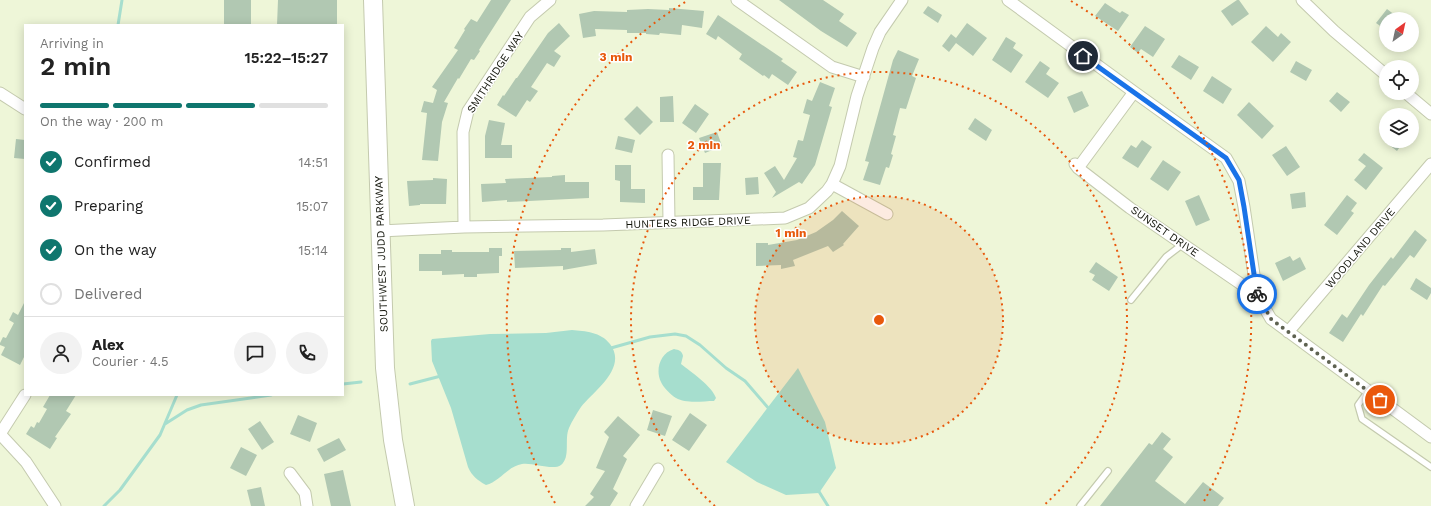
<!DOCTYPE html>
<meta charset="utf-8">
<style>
body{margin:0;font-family:"Work Sans",sans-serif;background:#f2f2f2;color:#222;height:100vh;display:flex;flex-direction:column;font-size:15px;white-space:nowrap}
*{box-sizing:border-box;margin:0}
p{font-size:13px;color:#767676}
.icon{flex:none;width:22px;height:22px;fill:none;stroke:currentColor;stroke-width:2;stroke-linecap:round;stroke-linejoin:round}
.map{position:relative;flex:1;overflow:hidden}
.sheet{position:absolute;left:24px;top:24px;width:320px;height:372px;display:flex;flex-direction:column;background:#fff;border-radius:0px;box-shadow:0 2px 10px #0003}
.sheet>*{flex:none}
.needle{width:26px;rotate:33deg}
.controls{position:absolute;left:1379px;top:12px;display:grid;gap:8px}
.controls a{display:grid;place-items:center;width:40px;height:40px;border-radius:50%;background:#fff;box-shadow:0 2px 10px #0003;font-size:20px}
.pin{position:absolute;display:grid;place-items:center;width:34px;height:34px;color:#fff;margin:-17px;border:2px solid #fff;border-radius:50%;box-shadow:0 1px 4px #0007}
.courier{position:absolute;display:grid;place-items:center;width:40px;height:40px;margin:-20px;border:3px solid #1a73e8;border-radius:50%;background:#fff;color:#222;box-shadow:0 1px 5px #0007}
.head em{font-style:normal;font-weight:600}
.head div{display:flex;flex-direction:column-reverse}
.head{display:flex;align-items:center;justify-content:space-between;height:68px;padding:0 16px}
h1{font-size:26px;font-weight:600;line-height:30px}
.bar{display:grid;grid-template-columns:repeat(4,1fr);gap:6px 4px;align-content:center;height:48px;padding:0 16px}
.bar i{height:5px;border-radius:3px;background:#e0e0e0}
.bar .selected{background:#0f766e}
.bar p{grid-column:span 4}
.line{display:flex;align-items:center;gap:10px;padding:0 16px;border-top:1px solid #e0e0e0}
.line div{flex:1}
.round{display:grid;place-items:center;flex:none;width:42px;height:42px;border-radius:21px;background:#f2f2f2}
ol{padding:0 16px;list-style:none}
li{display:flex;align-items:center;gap:12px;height:44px}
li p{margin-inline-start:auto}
li .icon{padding:4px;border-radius:50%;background:#0f766e;color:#fff;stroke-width:4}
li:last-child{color:#767676}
li i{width:22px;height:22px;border:2px solid #e0e0e0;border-radius:50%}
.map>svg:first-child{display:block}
</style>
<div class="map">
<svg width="1431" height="506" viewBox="0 0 1431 506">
<rect width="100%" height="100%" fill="#eef6d8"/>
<path fill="#a6dece" d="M572 330C585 331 601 332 610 344 628 368 594 391 581 407 577 413 572 421 569 428 564 439 571 457 561 465 553 471 532 462 522 464 508 466 499 482 486 485 477 480 472 476 468 467L451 408 432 361 431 341 432 339 490 334 546 333Z
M674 349C679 350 682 351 683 356L681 364C691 372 712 386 716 398L714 401C703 401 686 404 676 398 671 395 663 387 661 382 655 370 660 353 674 349Z
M798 368 825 422 836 468 819 493 786 495 757 482 726 462Z"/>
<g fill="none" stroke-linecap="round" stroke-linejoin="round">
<path stroke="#a6dece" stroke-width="3" d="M118 25 122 0
M611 348 650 337 675 334 686 336 700 345 726 368 745 381 770 410
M343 384 361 382
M410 384 441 376
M165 424 187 410 201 405 271 395
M818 490 828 506
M104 506 120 490 160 435 177 395"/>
</g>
<path fill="#b1c8b2" d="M224 0H251V25H224Z
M278 0H337V25H277Z
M491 0H511L479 50 480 51 474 60 471 59 459 79 458 78 444 102 448 103 442 122 438 161 422 160 427 113 421 112 424 101 433 103 437 90 432 87 458 50 454 48 465 30 464 29 471 19 477 22Z
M779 0H823L844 14 839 21 857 33 847 47 821 31Z
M1237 0H1239L1249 14 1232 26 1221 11Z
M1105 3 1120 13 1122 11 1129 15 1118 31 1095 16Z
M928 6 942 15 938 23 923 13Z
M669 8 704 11 702 28 682 25 681 35 660 33 659 35 646 34V33H627V30L595 29 596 36 583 38 579 14 594 11 627 12V10L648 9 669 10Z
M1387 9 1400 19H1386V30L1376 23Z
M718 15 783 59 781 61 797 72 788 85 772 74 769 79 764 75 763 76 739 59 742 54 718 36 716 40 706 34Z
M559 23 570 36 554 51 561 56 554 67 547 63 531 87 538 91 530 102 527 100 516 117 497 105 503 95 504 96 516 78H517L548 33Z
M967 23 987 38 973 56 956 43 949 52 942 46 951 34 956 38Z
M1145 26 1165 39 1153 57 1141 49 1138 53 1130 47Z
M1266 26 1278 37 1281 33 1291 42 1273 62 1251 42Z
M1006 37 1016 43 1013 48 1023 55 1011 73 992 60Z
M898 50 919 59 912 76 916 78 906 109 900 108 893 135 896 136 891 154 893 155 889 168 886 167 880 185 863 180 869 162 865 161 893 60Z
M1179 55 1199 67 1191 80 1171 67Z
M1040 61 1050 68 1046 74 1059 83 1048 98 1025 82Z
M1296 61 1312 70 1306 81 1290 72Z
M1212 76 1232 89 1223 104 1203 91Z
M820 82 835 88 829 106 832 107 815 165 802 184 799 182 772 198 776 192 764 173 775 166 784 180 797 158 793 157 798 140 803 141 810 115 803 113 807 99 812 101Z
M1082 91 1089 106 1074 113 1067 97Z
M1337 92 1350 102 1341 112 1329 101Z
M673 96 674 122H660V97Z
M1249 102 1274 126 1262 139 1237 115Z
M695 104 709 114 696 133 682 123Z
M637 106 653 122 640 135 624 119Z
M975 118 992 130 986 141 968 129Z
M489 120 505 123 501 145H512V158H485V136Z
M717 132 722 146 705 153 699 138Z
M618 136 635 140 632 153 615 149Z
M16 139 25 140V159L14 158Z
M1142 140 1152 147 1138 168 1122 158 1131 145 1136 148Z
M1384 141H1404L1397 151Z
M1286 146 1300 167 1287 176 1272 155Z
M1364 153 1383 168 1366 190 1354 180 1366 166 1358 160Z
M1163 160 1181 172 1168 191 1150 179Z
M703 163H721L719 200H693V187H703Z
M615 165H631V189H645V203L620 202V181L615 180Z
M565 175V182H589V198L529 201 507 202V200L482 202 481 184 506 183 505 179 552 177V176Z
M758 177 759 194 746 195 745 178Z
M433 178 447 179 446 204H420V205L409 206 407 181 433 180Z
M1305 192 1306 207 1292 209 1290 194Z
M1199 195 1210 220 1196 226 1185 201Z
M1347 195 1357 203 1351 211 1354 213 1337 235 1324 225Z
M842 211 859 226 843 244 844 245 833 252 828 246 793 260 795 266 781 269V265L756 266V243H768V245L797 240 816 232 833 220Z
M1415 230 1427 240 1414 258 1410 255 1385 286 1383 285 1363 316 1361 314 1343 342 1329 333 1342 314 1347 318 1369 285 1391 257 1393 259Z
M489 248H502V256H499V273L477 274V277H464V274L442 275V271H419V254H441V250H452V252H489Z
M561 248H571V252L595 249 597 264 563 270V266L515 268 514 251 561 250Z
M1290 256 1293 261 1300 257 1306 269 1283 281 1275 263Z
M1096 262 1118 277 1109 291 1092 280 1095 275 1089 272Z
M1416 278 1431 288V293L1427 300 1410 289Z
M25 301V355L20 365 1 355 5 347 0 345V343L3 337 6 338 14 323 9 320 13 312 18 315Z
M50 395H76L66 411 71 414 55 437 57 438 50 449 26 434 31 426 34 428 37 422 39 423 47 409 43 407Z
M653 410 672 416 665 436 647 430Z
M690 413 707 425 689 451 672 440Z
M298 415 317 423 310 442 290 434Z
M618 416 640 435 623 456 627 459 613 489 618 493 610 506H585L594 497 590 494 605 471 596 468 609 437 604 432Z
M260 421 274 442 262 450 248 429Z
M1162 432 1171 439 1163 449 1173 457 1155 481 1185 504 1203 482 1224 498 1218 506H1100L1149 443 1152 445Z
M339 438 346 450 324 462 317 449Z
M241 447 257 455 246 476 230 468Z
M343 470 351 506H331L324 474Z
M261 487 265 506H251L247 490Z"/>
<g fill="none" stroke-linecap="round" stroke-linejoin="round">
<g stroke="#c4caae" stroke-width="8">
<path id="service" d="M1131 300 1166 257 1183 244
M1368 391 1358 405 1362 419 1431 467
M1080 506 1108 471"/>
</g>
<g stroke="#c4caae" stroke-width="13">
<path id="minor" d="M737 0 832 67 864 77
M1008 0 1134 92 1226 158 1239 181 1244 207 1257 295
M1302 0 1334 31 1386 75
M0 93 25 109
M1406 93 1431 114
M668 155 669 222
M1075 164 1078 168 1130 208 1257 295 1271 319 1431 437
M1078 168 1134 92
M832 184 887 214
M464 227 463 132 468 111 530 17 550 0
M380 231 464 227 603 225 785 218 809 208 827 191 832 184 840 166 857 96 873 48 880 32 902 0
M1288 332 1431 164
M0 434 26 462 55 506
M0 434 25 395
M290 473 305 493 307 506
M636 506 658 469"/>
</g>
<g stroke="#c4caae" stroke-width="20">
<path id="trunk" d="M373 0 385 368 393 440 405 506"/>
</g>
<use href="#service" stroke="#fff" stroke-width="5.5"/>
<use href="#minor" stroke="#fff" stroke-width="11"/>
<use href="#trunk" stroke="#fff" stroke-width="18"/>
</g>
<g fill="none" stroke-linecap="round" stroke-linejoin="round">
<path stroke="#5e6251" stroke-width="4" stroke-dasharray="0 7.2" d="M1257 294 1271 319 1380 400"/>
<path stroke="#1a73e8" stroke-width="5" d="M1083 56 1226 158 1239 180 1244 207 1257 294"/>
</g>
<circle cx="879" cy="320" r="124" fill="#e8590c" fill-opacity=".12"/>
<g fill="none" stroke="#e8590c" stroke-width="2" stroke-dasharray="2 4">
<circle cx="879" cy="320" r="124"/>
<path d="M715 506A248 248 0 1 1 1043 506"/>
<path d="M555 503A372 372 0 0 1 687 1M1071 1A372 372 0 0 1 1203 503"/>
</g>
<g text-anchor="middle" stroke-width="3" stroke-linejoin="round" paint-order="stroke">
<g font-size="11" fill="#111309" stroke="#fff">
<text transform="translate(495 72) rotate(-57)" y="4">SMITHRIDGE WAY</text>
<text transform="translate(688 222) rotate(-2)" y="4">HUNTERS RIDGE DRIVE</text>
<text transform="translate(1165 231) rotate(35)" y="4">SUNSET DRIVE</text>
<text transform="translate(1360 248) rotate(-50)" y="4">WOODLAND DRIVE</text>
<text transform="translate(381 254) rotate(-92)" y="4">SOUTHWEST JUDD PARKWAY</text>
</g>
</g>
<circle cx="879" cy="320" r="6" fill="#e8590c" stroke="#fff" stroke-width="2"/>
<g font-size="12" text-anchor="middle" font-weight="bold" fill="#e8590c" stroke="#fff" stroke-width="3" stroke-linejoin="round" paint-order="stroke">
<text x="616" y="61">3 min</text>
<text x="704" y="149">2 min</text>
<text x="791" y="237">1 min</text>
</g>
</svg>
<div class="controls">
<a><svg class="needle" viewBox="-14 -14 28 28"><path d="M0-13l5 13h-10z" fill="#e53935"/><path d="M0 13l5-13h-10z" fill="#767676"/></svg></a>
<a><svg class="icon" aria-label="locate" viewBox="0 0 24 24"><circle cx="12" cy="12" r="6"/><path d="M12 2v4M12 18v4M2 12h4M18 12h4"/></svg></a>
<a><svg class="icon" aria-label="layers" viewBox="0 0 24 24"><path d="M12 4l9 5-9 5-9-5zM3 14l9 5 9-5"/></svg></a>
</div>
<div class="pin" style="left:1380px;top:400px;background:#ea580c"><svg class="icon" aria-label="bag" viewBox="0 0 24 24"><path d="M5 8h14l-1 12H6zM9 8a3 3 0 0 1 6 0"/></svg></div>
<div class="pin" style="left:1083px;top:56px;background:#1f2937"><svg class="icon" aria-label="home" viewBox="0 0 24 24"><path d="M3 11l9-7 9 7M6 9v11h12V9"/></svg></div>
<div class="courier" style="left:1257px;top:294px"><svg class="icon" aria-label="bike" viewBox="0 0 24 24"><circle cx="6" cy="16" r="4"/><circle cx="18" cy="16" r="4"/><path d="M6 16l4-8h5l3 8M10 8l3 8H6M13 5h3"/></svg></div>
<section class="sheet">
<div class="head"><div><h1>2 min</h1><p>Arriving in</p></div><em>15:22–15:27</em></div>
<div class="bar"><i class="selected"></i><i class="selected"></i><i class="selected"></i><i></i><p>On the way · 200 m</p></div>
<ol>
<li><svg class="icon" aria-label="check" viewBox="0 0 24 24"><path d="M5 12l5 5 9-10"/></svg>Confirmed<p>14:51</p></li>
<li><svg class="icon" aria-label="check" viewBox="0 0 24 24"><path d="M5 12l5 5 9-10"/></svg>Preparing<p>15:07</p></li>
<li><svg class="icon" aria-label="check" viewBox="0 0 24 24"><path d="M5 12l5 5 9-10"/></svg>On the way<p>15:14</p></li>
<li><i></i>Delivered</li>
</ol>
<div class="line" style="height:72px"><a class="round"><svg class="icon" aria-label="person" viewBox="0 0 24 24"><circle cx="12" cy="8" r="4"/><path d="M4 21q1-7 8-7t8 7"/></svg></a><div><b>Alex</b><p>Courier · 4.5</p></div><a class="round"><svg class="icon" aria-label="chat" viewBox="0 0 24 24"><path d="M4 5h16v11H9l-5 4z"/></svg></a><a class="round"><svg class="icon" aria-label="phone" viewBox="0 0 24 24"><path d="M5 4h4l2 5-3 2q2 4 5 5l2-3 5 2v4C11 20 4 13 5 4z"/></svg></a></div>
</section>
</div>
